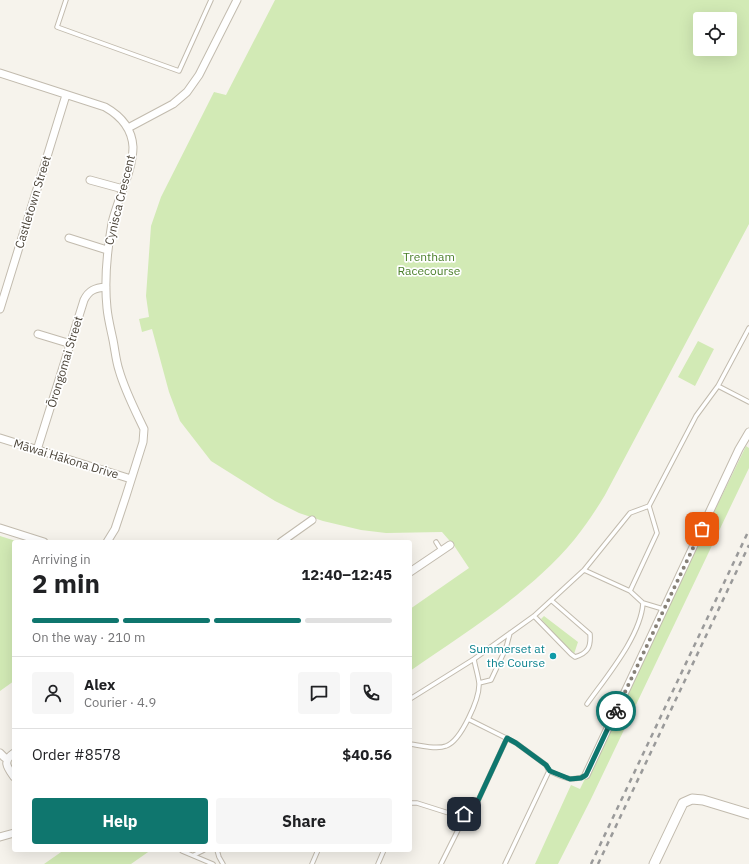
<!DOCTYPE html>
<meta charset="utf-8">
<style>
body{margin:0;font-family:"IBM Plex Sans",sans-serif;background:#f6f6f6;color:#202124;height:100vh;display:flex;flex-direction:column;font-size:15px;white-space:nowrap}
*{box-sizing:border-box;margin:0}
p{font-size:13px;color:#757577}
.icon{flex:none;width:22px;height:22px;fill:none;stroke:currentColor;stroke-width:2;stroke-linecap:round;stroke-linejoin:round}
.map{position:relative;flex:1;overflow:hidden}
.panel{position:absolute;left:12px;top:540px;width:400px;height:312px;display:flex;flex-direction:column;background:#fff;border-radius:4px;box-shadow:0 4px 16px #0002}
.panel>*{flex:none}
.controls{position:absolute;left:693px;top:12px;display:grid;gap:8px}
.controls a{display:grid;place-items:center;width:44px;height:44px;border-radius:4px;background:#fff;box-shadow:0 4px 16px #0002;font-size:20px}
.pin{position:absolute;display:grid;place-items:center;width:34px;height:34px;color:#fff;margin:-17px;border-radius:8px;box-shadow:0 2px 6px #0006}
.courier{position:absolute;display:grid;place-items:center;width:40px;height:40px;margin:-20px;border:3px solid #0f766e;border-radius:50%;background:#fff;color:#222;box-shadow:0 1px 5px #0007}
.overview em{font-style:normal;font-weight:700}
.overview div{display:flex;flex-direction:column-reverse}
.overview{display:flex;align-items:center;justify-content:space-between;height:68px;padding:0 20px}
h1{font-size:26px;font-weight:700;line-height:30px}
.bar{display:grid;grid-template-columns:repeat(4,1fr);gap:6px 4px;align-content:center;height:48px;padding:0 20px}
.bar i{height:5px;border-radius:3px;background:#e0e0e0}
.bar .current{background:#0f766e}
.bar p{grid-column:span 4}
.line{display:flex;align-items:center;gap:10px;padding:0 20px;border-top:1px solid #e0e0e0}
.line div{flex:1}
.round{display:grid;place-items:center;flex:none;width:42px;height:42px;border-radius:4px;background:#f6f6f6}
.action{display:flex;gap:8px;margin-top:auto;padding:8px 20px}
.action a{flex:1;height:46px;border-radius:4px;background:#0f766e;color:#fff;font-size:16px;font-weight:700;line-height:46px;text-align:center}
.action a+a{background:#f6f6f6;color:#202124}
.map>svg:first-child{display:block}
</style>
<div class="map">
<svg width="749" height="864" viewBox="0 0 749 864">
<rect width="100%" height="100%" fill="#f6f3ec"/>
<path fill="#d2eab5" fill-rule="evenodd" d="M275 0H749V224L605 495C596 510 586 525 574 540 530 593 466 632 410 671V609L469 568 455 547 442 532 386 533 361 530 323 521 299 513 275 501 211 461 180 421 169 392 152 329 142 332 139 319 149 317 146 296 151 226 161 197 214 92 226 95ZM700 19H730V49H700Z
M698 341 714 349 695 386 678 377Z
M746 446 749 448V468L591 799 558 864H535L571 785 580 789Z
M0 536 19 542H14V681L0 691Z
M544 616 578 642 574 654 568 650 541 619Z
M64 850H151L131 864H44Z"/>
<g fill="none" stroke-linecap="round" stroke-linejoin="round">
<g stroke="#c2bbae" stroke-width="5.5">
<path id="service" d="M66 0 57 27 179 71 211 0
M718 386 749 328
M436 542 441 550
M584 570 630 591 643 603C641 636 606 677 587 704
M630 591 657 533 649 506
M643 603 663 609
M534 616 571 654 575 657C588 653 591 647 590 634L552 601
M479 683 491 680 506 648 510 633
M410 699 474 659 534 616 584 570 630 513 649 506 696 416 718 386 749 402
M468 719 516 743 546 765 549 771 505 864
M410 744C420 745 436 750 446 746 461 741 480 698 479 683 478 675 475 666 474 659
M549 771C562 777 573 783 586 775
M410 803H417L458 816 470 811 476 805 507 738
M217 850 219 857 223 864
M182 851 213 864
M194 855 204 850
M312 864 318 850
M378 864 384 850
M441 864 460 826 458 816"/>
</g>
<g stroke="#c2bbae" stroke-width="9">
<path id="minor" d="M0 73 105 107C121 116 132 129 133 147 133 171 117 200 112 223 107 251 104 279 107 308 108 319 111 330 113 340 115 350 116 361 119 370 125 391 135 410 144 429L143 442 126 496 115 529 107 542
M128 128 173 104 187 92 199 75 237 0
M90 180 123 189
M69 238 107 250
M0 309 66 95
M38 334 71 344
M0 438 131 479
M37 450 84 300C89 290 95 288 106 287
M0 528 44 542
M281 542 312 520
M410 572 450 545
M0 753 4 757 7 759
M14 753C2 761 7 767 14 777
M586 775 739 449 749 432
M0 837 14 833"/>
</g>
<g stroke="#c2bbae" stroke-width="11">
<path id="tertiary" d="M654 864 683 803 692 799 703 800 749 814"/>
</g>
<use href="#service" stroke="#fff" stroke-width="3.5"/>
<use href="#minor" stroke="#fff" stroke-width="7"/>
<use href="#tertiary" stroke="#fff" stroke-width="9"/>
<path stroke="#9a9a9a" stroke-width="2.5" stroke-dasharray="5 5" stroke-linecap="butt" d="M591 864 749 530
M598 864 749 545"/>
</g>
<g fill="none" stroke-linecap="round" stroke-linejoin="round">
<path stroke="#878178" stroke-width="4" stroke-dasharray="0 7.2" d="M616 711 702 529"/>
<path stroke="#0f766e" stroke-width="5" d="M464 814 476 805 507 738 516 743 546 765 550 771 570 779 581 778 586 775 616 711"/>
</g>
<circle fill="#0f9aa8" stroke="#fff" stroke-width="1.5" cx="553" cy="656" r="4"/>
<g text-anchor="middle" stroke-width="3.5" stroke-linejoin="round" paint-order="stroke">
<g font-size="12" fill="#4b4439" stroke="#fff">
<text transform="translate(120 200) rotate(-76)" y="4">Cynisca Crescent</text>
<text transform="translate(33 202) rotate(-73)" y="4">Castletown Street</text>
<text transform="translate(65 362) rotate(-73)" y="4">Ōrongomai Street</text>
<text transform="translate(66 459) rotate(17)" y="4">Māwai Hākona Drive</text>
</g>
<g font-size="12" fill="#4a7f2a" stroke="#fff">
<text x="429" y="261">Trentham<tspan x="429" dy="14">Racecourse</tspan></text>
</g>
<g font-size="12" fill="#0d838f" stroke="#fff" text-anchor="end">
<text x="545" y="653">Summerset at<tspan x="545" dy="14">the Course</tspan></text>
</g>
</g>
</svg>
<div class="controls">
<a><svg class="icon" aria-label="locate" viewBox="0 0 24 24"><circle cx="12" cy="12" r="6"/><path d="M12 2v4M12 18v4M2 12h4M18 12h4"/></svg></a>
</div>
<div class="pin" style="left:702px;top:529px;background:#ea580c"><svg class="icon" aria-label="bag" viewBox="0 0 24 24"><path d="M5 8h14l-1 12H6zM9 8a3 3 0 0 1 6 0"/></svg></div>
<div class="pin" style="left:464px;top:814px;background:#1f2937"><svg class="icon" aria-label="home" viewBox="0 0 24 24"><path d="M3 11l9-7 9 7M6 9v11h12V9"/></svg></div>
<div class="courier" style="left:616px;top:711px"><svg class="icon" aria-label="bike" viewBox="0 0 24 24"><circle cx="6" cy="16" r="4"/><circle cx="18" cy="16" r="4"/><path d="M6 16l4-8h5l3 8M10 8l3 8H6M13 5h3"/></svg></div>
<section class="panel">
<div class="overview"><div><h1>2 min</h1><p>Arriving in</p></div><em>12:40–12:45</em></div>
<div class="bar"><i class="current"></i><i class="current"></i><i class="current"></i><i></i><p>On the way · 210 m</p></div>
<div class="line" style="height:72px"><a class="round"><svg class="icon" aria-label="person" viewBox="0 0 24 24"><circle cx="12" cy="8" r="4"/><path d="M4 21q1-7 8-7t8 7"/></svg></a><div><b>Alex</b><p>Courier · 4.9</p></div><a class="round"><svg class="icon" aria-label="chat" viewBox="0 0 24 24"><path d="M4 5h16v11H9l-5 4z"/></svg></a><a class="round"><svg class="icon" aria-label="phone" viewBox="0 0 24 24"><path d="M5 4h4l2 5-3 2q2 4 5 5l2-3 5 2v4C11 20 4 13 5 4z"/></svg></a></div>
<div class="line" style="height:52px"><div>Order #8578</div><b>$40.56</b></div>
<div class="action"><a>Help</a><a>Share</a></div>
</section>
</div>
